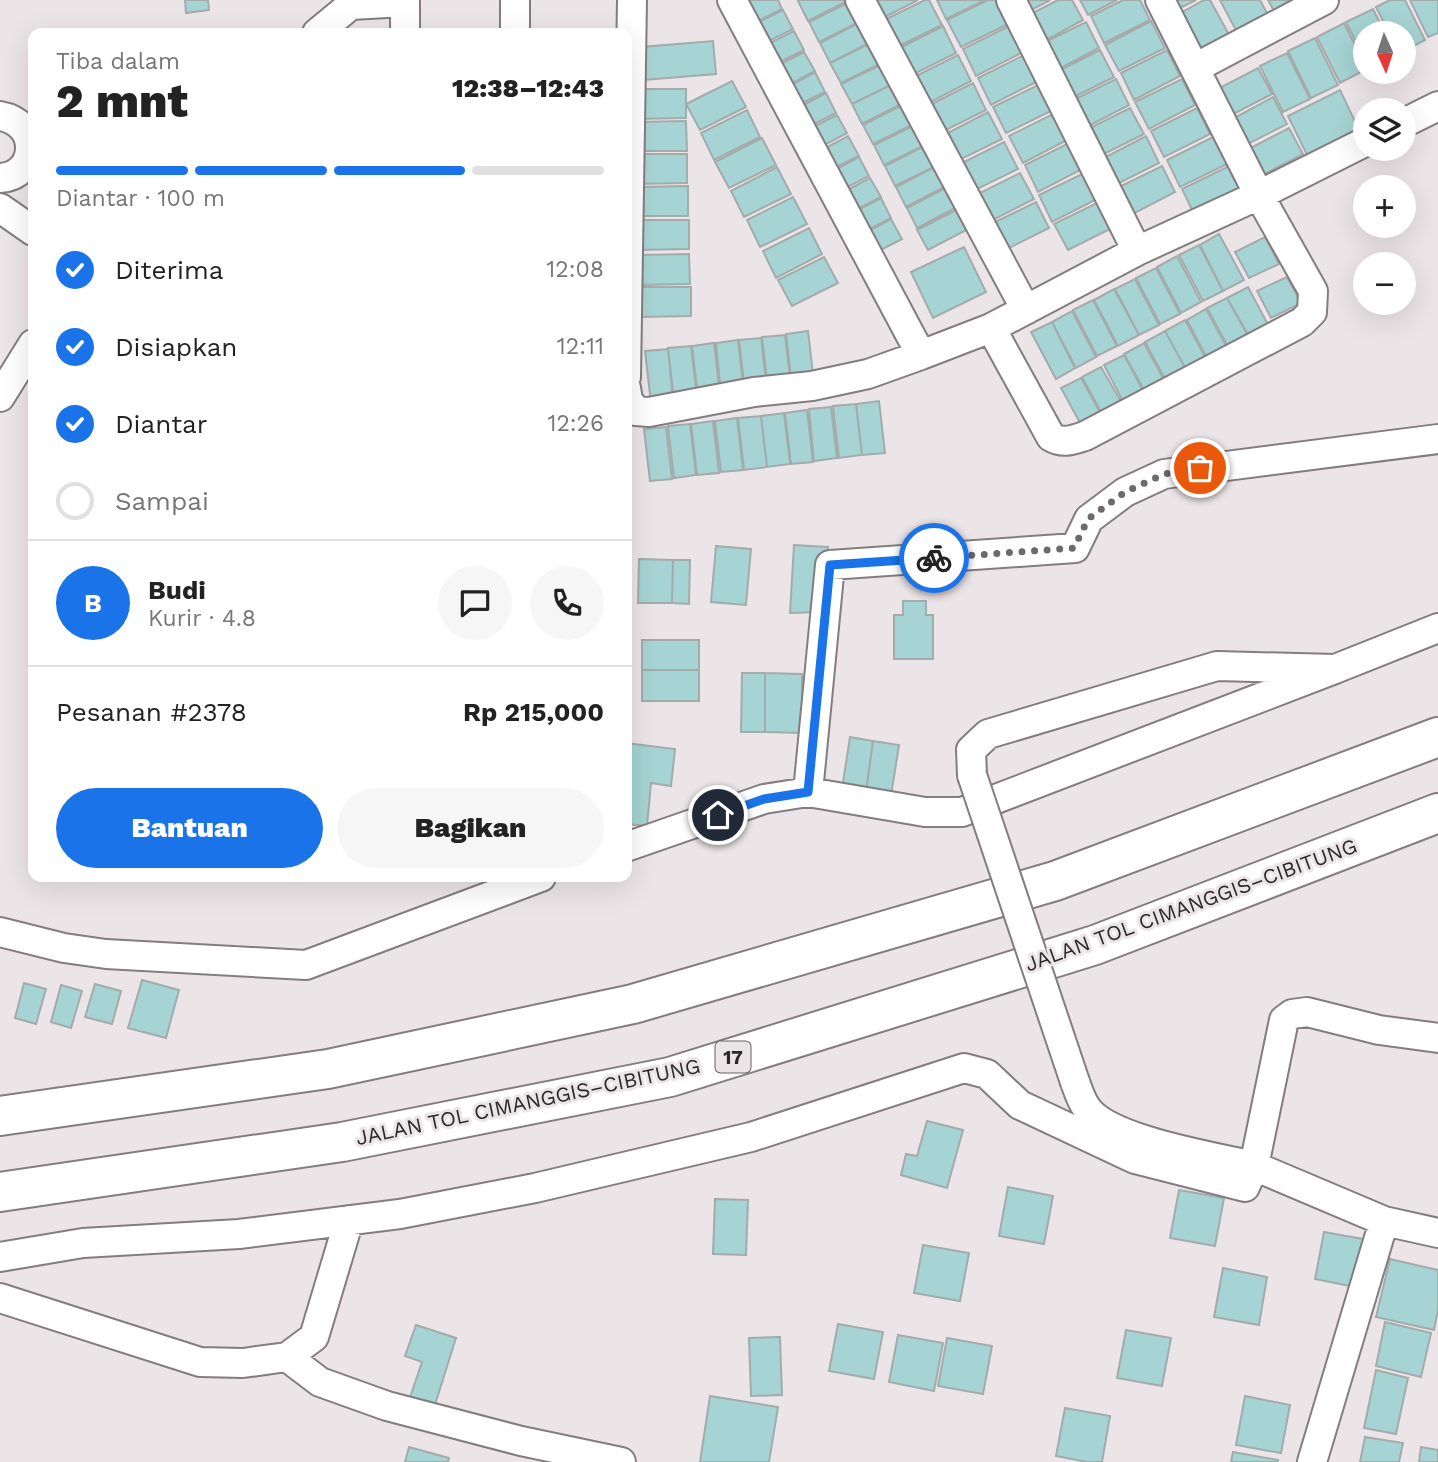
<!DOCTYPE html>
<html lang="id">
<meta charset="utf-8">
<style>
body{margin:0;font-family:"Work Sans",sans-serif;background:#f6f6f6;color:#222;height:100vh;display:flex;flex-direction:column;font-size:26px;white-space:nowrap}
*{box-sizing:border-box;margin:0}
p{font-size:23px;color:#767676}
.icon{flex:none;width:38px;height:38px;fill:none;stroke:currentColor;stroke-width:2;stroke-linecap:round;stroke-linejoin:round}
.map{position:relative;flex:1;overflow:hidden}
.drawer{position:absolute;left:28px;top:28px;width:604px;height:854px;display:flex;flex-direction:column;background:#fff;border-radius:14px;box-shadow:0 7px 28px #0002}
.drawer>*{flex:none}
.needle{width:46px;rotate:177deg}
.buttons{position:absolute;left:1353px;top:21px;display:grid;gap:14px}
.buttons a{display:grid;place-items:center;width:63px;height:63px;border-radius:50%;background:#fff;box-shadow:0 7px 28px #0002;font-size:35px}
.pin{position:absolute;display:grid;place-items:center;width:60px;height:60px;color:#fff;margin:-30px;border:4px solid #fff;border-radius:50%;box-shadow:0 2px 7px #0007}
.courier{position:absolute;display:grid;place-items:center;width:70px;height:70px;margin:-35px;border:5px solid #1a73e8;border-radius:50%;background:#fff;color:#222;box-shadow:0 2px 9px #0007}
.overview em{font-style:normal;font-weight:800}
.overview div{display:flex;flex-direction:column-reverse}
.overview{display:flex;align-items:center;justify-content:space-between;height:119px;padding:0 28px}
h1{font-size:46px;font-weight:800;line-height:52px}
.bar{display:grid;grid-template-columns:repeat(4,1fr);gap:10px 7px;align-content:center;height:84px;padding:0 28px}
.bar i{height:9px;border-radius:5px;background:#e0e0e0}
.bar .on{background:#1a73e8}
.bar p{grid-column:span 4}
.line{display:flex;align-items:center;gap:18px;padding:0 28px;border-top:2px solid #e0e0e0}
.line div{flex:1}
.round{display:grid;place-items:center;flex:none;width:74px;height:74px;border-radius:37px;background:#f6f6f6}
ol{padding:0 28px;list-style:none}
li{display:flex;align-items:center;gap:21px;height:77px}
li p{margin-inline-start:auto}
li .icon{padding:7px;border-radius:50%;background:#1a73e8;color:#fff;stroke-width:4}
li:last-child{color:#767676}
li i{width:38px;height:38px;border:4px solid #e0e0e0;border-radius:50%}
.action{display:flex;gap:14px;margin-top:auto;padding:14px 28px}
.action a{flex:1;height:80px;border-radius:42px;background:#1a73e8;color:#fff;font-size:28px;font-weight:800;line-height:80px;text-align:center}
.action a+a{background:#f6f6f6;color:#222}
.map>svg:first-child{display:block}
</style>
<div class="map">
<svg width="1438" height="1462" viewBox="0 0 1438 1462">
<rect width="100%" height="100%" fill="#ece5e8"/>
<path fill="#a6d3d3" stroke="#a3abab" stroke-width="2" d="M185 0H208L209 10 186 13Z
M750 0H778L782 9 750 25 740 5Z
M800 0H849L808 21 798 1Z
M853 0 865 19 819 42 809 22Z
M868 0H918L879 20Z
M925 0H929L942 25 895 48 882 21Z
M937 0H985L946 19Z
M988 0H995L1008 24 961 47 947 20Z
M1014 0H1050L1022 15Z
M1058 0H1072L1083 20 1037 45 1023 18Z
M1080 0H1117L1088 15Z
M1123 0H1140L1150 20 1104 43 1091 16Z
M1166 0H1196L1172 12Z
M1204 0H1210L1233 42 1203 59 1179 14Z
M1220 0H1260L1271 21 1240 38Z
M1268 0H1307L1279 20Z
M1390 0H1405L1425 40 1404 51V33H1389L1376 7Z
M1410 0H1438V33L1428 37Z
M1373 9 1385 33H1365V60L1346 22Z
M783 10 793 29 761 45 751 26Z
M866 19 877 39 830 63 820 43Z
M1151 21 1165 48 1119 71 1105 45Z
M1086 22 1099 48 1053 72 1039 45Z
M1344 23 1365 65V70L1340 83 1317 37Z
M943 26 956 53 910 76 896 50Z
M1009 26 1023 52 976 76 963 49Z
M794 31 804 50 772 66 762 47Z
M1315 38 1338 85 1311 98 1288 51Z
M877 40 888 60 841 83 830 63Z
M713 41 716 74 644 80 641 47Z
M1100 50 1114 77 1068 100 1054 73Z
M1167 50 1180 76 1134 100 1121 73Z
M804 52 815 71 783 88 773 68Z
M1287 53 1310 99 1283 112 1260 66Z
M958 55 971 81 925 105 912 78Z
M1024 55 1038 81 991 105 978 78Z
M889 61 899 81 852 104 841 84Z
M1258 68 1272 94 1226 118 1212 92Z
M815 72 825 92 794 107 784 89Z
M1116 79 1129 105 1083 129 1069 102Z
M1182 79 1195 105 1149 129 1135 102Z
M732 81 746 107 700 130 686 104Z
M899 81 909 100 862 124 852 104Z
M973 83 986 110 940 133 926 107Z
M1040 84 1053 110 1006 133 993 107Z
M633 89H686V118L634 119Z
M1340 90 1362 136 1310 161 1288 116Z
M826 93 836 113 806 128 796 109Z
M1273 97 1287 124 1240 148 1227 122Z
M910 101 920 121 873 144 863 125Z
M1130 108 1144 134 1098 157 1084 131Z
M1197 108 1210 134 1164 157 1151 131Z
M747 110 760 137 714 160 701 133Z
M988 112 1002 139 955 162 942 136Z
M1055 113 1069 139 1023 163 1009 136Z
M837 115 847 133 817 149 807 130Z
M686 121 687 151H635L634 122Z
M921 122 931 142 884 165 874 145Z
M1289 128 1303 154 1257 178 1243 152Z
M848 136 859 156 828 171 818 152Z
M1146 136 1159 163 1113 186 1100 160Z
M1213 137 1227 164 1180 187 1167 160Z
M762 138 776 165 729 188 715 162Z
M932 142 942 163 895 186 885 166Z
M1004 142 1018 169 971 192 958 165Z
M1071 142 1084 168 1038 192 1025 165Z
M635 154H687V183L635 184Z
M859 157 869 176 838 192 829 173Z
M942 163 952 183 906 207 896 187Z
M1162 166 1175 192 1129 216 1115 189Z
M1229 166 1242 192 1195 216 1182 189Z
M777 167 791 194 744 217 731 191Z
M1086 172 1099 198 1052 222 1039 195Z
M1020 173 1034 199 987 223 974 196Z
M870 178 881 197 850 213 840 194Z
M953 184 963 204 917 228 907 208Z
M688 186V216H636V187Z
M793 197 807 224 760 247 747 220Z
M881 198 891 218 860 234 850 214Z
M1101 201 1114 227 1068 250 1054 224Z
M1036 202 1049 228 1003 251 989 225Z
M964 206 974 226 928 250 917 230Z
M891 219 902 239 871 255 861 235Z
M637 220H689V249L637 250Z
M809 228 822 254 776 278 763 251Z
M1219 234 1244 280 1223 291 1200 245Z
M1265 237 1279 264 1249 278 1235 252Z
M1199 245 1223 291 1203 301 1179 255Z
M964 247 986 292 933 318 911 272Z
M689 254 690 284 638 285 637 255Z
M1177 256 1201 302 1181 313 1157 267Z
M824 257 838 283 792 306 778 280Z
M1156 268 1180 314 1160 324 1136 278Z
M1287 277 1301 303 1271 318 1257 291Z
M1135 279 1159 325 1139 335 1115 289Z
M638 287H691V316L639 317Z
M1248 287 1272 332 1253 343 1227 298Z
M1114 289 1139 335 1118 346 1094 300Z
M1227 298 1252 343 1232 354 1207 308Z
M1093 300 1117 346 1097 356 1073 310Z
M1206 309 1231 355 1211 366 1187 320Z
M1072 311 1096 357 1076 368 1052 322Z
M1185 320 1210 366 1190 377 1165 331Z
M1052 322 1075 368 1056 379 1031 332Z
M808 331 814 383 792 386 786 334Z
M1165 331 1190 377 1170 388 1145 342Z
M785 335 791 386 768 389 762 337Z
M761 338 767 389 745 392 739 340Z
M738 340 744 392 721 394 716 343Z
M714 343 720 394 698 397 692 346Z
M1144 343 1169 389 1149 399 1124 354Z
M691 346 697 397 674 400 668 348Z
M668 349 673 400 651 403 645 351Z
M1124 355 1148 400 1128 411 1104 365Z
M1101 367 1127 412 1107 423 1082 377Z
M1081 378 1106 423 1086 434 1061 388Z
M879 401 885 453 862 455 856 404Z
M856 404 862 455 839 458 833 406Z
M831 407 837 458 814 461 809 409Z
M807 410 813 462 791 464 785 413Z
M784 413 790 464 767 467 761 416Z
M761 416 767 467 744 470 738 418Z
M737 418 743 470 721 472 715 421Z
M713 421 719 473 697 475 691 424Z
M690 424 696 475 674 478 668 426Z
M666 427 672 479 650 481 644 429Z
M794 545 828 547 820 612 790 613Z
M716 546 751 549 746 605 711 602Z
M639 559 673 560 672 603H638Z
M673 560H690L689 604 672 603Z
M903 601H926V615H933V659H894V615H903Z
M642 640H699V670H642Z
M642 670H699V701H642Z
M742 673H765V732H741Z
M765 673 802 674V733L765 732Z
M850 737 873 741 865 799 841 795Z
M873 741 899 745 890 802 865 799Z
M626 743 675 749 671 786 651 783 647 826 626 824Z
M142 980 179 990 166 1038 128 1028Z
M24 983 46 989 36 1024 15 1018Z
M95 984 121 991 112 1024 85 1017Z
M61 985 82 991 71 1028 51 1022Z
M927 1121 963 1130 947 1188 901 1175 906 1154 917 1156Z
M1008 1187 1053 1196 1044 1244 999 1236Z
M1179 1190 1224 1198 1215 1246 1170 1238Z
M715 1199 748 1200 746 1255 713 1254Z
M1324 1232 1369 1240 1360 1288 1315 1279Z
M923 1245 969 1253 960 1301 914 1293Z
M1390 1259 1438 1270V1310L1434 1330 1376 1317Z
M1223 1268 1267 1277 1259 1325 1214 1317Z
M1385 1322 1431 1333 1421 1377 1376 1366Z
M838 1324 883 1332 874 1379 829 1371Z
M416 1325 456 1338 433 1411 408 1403 422 1362 405 1356Z
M1126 1330 1171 1338 1162 1386 1117 1378Z
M898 1335 943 1343 934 1391 889 1382Z
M780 1337 782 1395 751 1396 749 1338Z
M947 1338 992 1346 983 1394 938 1386Z
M1376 1370 1408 1378 1396 1434 1364 1428Z
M710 1396 778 1407 769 1462H700Z
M1245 1396 1290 1405 1281 1453 1236 1445Z
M1065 1408 1110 1416 1102 1462H1087L1056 1456Z
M1365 1437 1403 1443 1399 1462H1360Z
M409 1447 449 1458 448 1462H405Z
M1421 1447 1438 1450V1462H1419Z
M1233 1452 1278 1460V1462H1231Z"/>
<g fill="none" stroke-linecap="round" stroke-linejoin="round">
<g stroke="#837d7f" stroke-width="32">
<path id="minor" d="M405 0V33
M515 0V33
M732 0 921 355 991 328 1137 251 1259 195 1365 142
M860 0 1026 310
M1011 0 1137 251
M317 33 351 5 405 2
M1195 68 1324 0
M0 116C42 123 38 176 0 178
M1404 123 1438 106
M0 208 33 231
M991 328 1051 437C1063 444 1072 440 1085 436L1302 322 1312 312 1313 291 1259 195 1160 0
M626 377 632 0
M626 388 628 400 636 411 649 412 754 392 812 386 868 374 921 355
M0 397 33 344
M972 775 971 750 988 734 1217 666 1335 669 1438 628
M808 792 830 565 1075 548 1089 519 1125 492 1164 474 1438 439
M626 847 764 799 808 792 925 812H962L1335 669
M0 932 64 948 106 954 306 965 541 877
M1075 1082C1078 1090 1081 1100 1086 1107 1107 1140 1215 1157 1254 1166L1284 1020 1292 1014 1307 1012 1379 1030 1438 1038
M0 1257 83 1243 239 1234 400 1214 535 1188 751 1137 964 1068 987 1074 1020 1105 1135 1159 1245 1187 1254 1166 1384 1221 1438 1233
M0 1298 200 1362 243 1363 287 1357 314 1337 349 1220
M287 1357 320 1382 387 1406 521 1441 621 1462
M1312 1462 1384 1221"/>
</g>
<g stroke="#837d7f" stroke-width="42">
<path id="highway" d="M0 1116 328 1069 633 1004 1055 881 1438 737
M0 1192 342 1142 670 1077 1095 945 1438 813"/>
</g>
<use href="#minor" stroke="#fff" stroke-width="28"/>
<use href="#highway" stroke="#fff" stroke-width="38"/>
<g stroke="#837d7f" stroke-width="32" stroke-linecap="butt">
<path id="minor-bridge" d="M972 775 1075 1082"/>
</g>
<use href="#minor-bridge" stroke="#fff" stroke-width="28"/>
</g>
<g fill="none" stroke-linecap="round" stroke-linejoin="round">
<path stroke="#6e6a6c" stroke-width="7" stroke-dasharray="0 12.6" d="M934 558 1074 548 1088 519 1125 492 1164 474 1200 468"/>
<path stroke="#1a73e8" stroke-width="9" d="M718 815 764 799 808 792 830 565 934 558"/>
</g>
<g text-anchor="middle" stroke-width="6" stroke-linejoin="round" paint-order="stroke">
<rect fill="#ece5e8" stroke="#646162" stroke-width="2" x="715.5" y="1041.5" width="35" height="31" rx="5"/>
<g font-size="19" font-weight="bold" fill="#2a2829">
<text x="733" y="1064">17</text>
</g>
<g font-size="21" fill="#2a2829" stroke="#ece5e8">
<text transform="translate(1191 905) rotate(-20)" y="7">JALAN TOL CIMANGGIS–CIBITUNG</text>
<text transform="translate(528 1102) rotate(-12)" y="7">JALAN TOL CIMANGGIS–CIBITUNG</text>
</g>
</g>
</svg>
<div class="buttons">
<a><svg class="needle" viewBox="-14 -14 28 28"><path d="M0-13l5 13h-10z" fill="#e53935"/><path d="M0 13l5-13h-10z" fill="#767676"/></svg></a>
<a><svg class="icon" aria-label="layers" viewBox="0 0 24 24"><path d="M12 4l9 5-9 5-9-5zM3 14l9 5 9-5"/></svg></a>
<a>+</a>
<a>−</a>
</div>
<div class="pin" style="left:1200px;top:468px;background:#ea580c"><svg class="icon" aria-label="bag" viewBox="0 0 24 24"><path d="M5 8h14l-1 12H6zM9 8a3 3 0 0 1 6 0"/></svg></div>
<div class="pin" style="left:718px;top:815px;background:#1f2937"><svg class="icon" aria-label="home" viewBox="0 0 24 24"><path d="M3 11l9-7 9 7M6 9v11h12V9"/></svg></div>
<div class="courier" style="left:934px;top:558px"><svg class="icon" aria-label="bike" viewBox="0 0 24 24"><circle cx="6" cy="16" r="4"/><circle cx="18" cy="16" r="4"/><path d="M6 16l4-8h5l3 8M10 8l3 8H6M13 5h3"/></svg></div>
<section class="drawer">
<div class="overview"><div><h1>2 mnt</h1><p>Tiba dalam</p></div><em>12:38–12:43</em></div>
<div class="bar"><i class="on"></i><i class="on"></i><i class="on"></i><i></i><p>Diantar · 100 m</p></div>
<ol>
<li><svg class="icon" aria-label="check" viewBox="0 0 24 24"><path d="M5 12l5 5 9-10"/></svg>Diterima<p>12:08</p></li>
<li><svg class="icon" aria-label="check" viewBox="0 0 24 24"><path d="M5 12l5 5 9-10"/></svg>Disiapkan<p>12:11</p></li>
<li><svg class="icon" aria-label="check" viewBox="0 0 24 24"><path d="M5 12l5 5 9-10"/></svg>Diantar<p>12:26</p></li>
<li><i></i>Sampai</li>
</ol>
<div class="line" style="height:126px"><b class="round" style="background:#1a73e8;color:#fff">B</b><div><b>Budi</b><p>Kurir · 4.8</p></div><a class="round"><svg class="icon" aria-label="chat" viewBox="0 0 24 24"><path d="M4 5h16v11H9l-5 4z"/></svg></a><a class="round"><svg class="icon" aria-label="phone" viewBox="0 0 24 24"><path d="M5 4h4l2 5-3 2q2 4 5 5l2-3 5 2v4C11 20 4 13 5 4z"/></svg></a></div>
<div class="line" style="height:91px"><div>Pesanan #2378</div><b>Rp 215,000</b></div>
<div class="action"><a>Bantuan</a><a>Bagikan</a></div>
</section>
</div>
